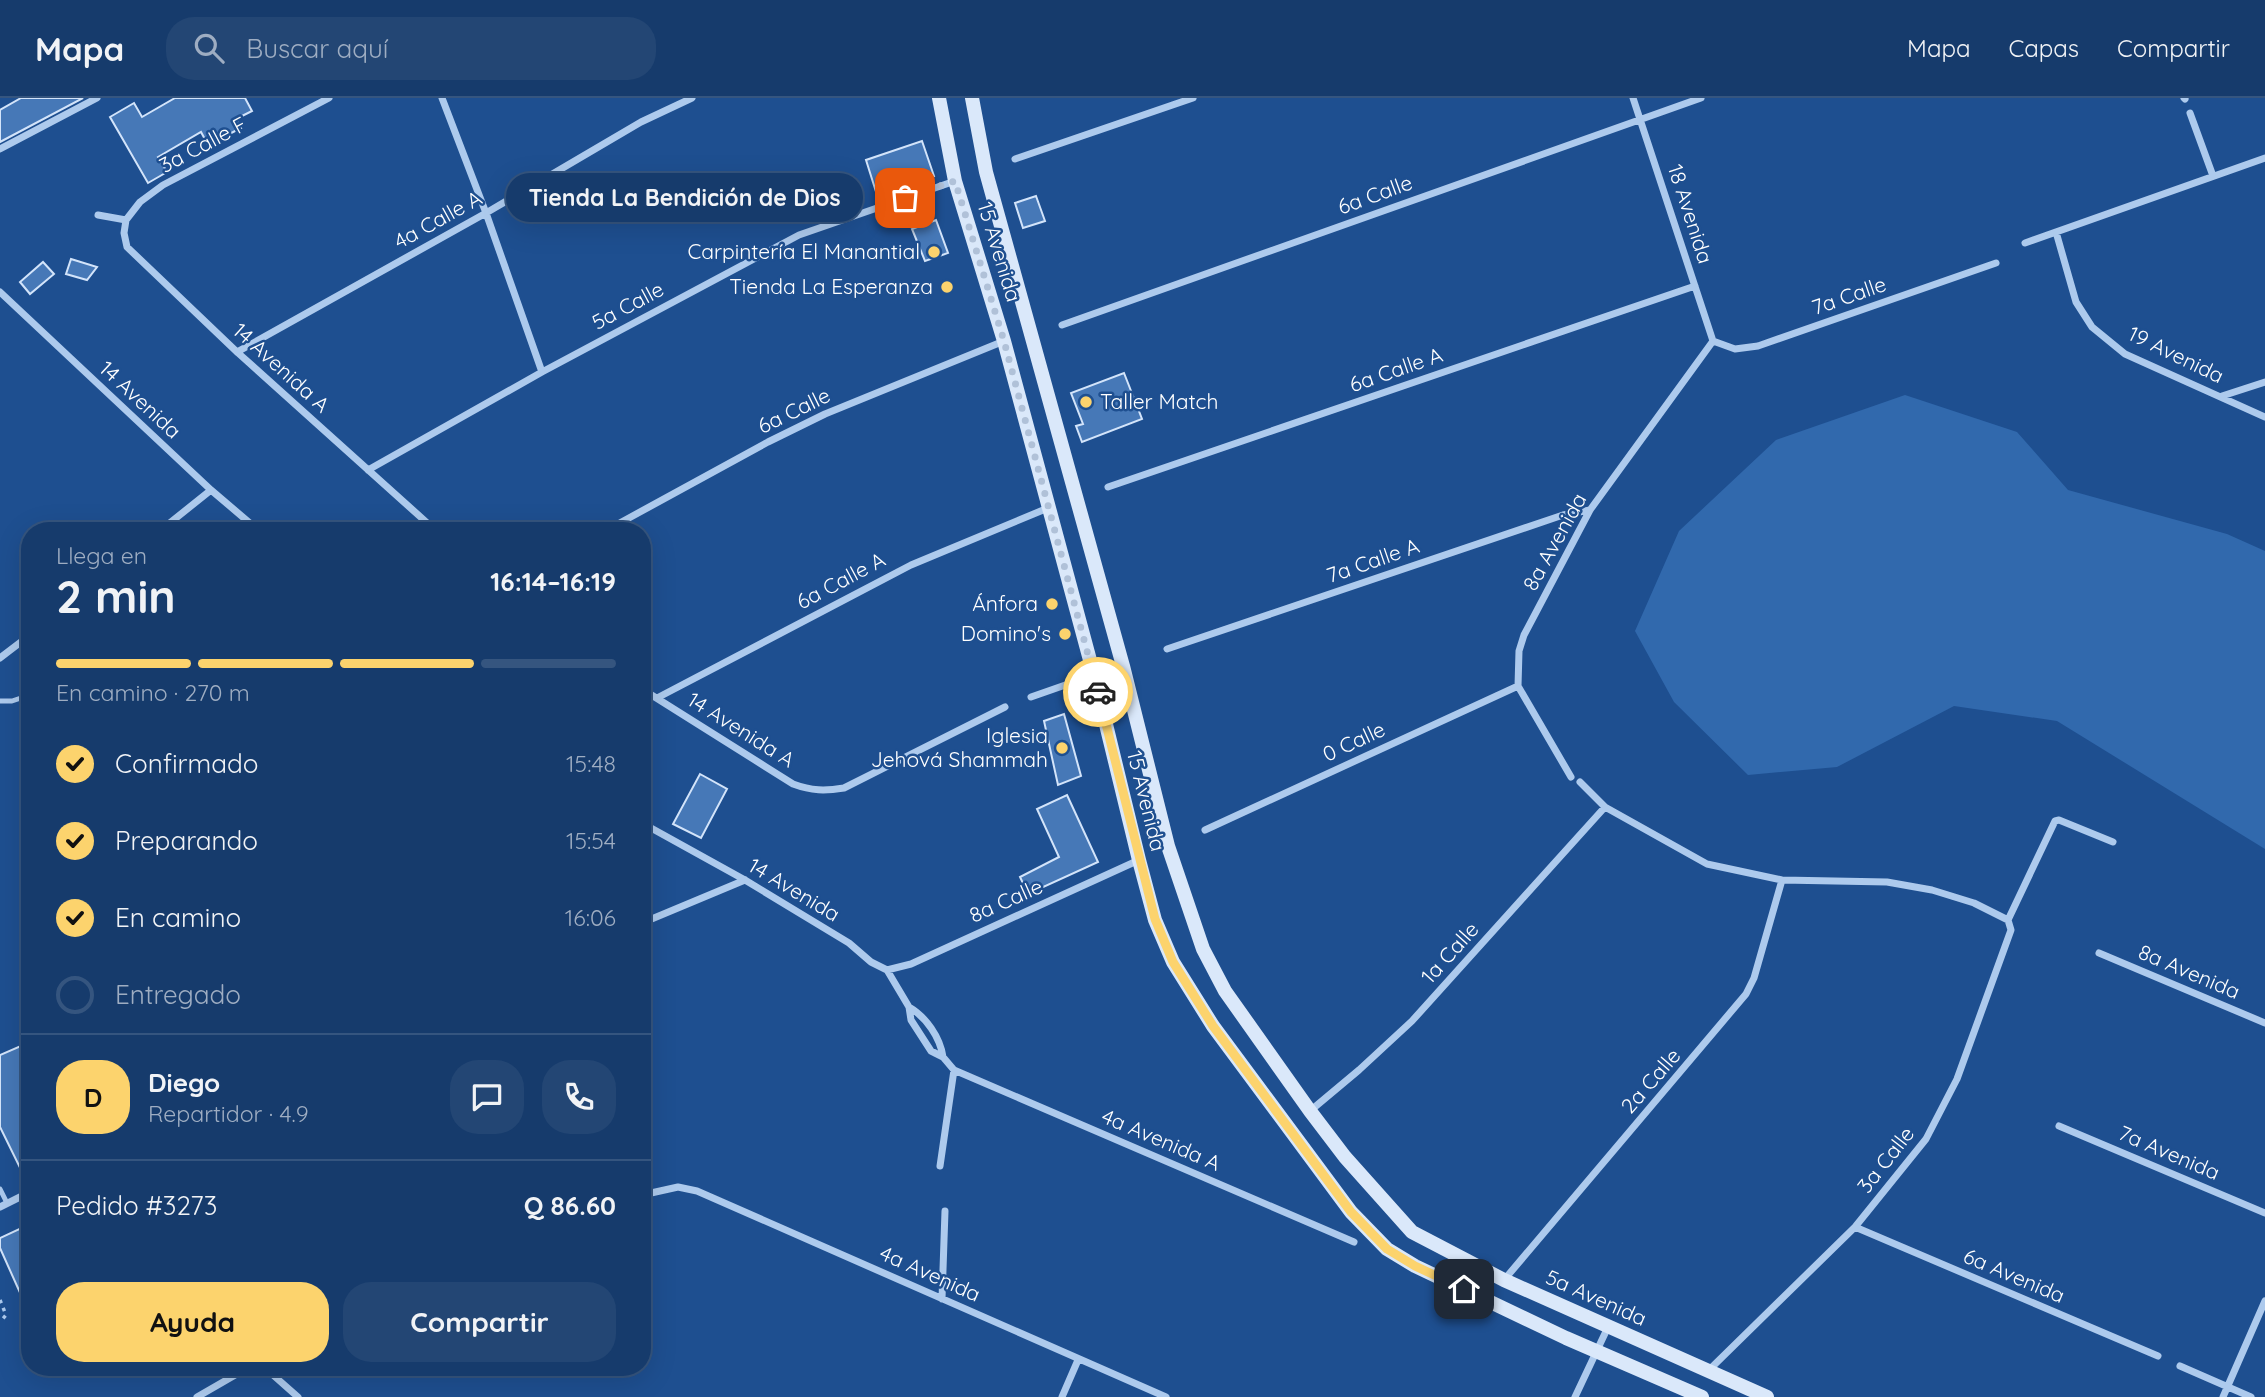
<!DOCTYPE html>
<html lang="es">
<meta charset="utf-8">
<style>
body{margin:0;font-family:Quicksand,sans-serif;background:#234674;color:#f1f3f6;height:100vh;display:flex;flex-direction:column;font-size:26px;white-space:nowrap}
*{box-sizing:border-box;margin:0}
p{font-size:23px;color:#9eadc2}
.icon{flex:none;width:38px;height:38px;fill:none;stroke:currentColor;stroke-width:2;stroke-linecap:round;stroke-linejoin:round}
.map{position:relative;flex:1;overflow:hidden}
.sheet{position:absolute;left:21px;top:424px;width:630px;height:854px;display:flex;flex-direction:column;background:#163b6c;border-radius:28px;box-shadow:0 7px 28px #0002,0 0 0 2px #35557f}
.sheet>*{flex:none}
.pin{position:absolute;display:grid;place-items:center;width:60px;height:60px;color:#fff;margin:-30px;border-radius:14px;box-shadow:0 4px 10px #0006}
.courier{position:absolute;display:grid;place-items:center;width:70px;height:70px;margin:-35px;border:5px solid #fcd36d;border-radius:50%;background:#fff;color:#222;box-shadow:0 2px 9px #0007}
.bubble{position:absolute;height:49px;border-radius:24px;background:#163b6c;box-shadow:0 7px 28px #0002,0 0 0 2px #35557f;font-size:23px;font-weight:700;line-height:49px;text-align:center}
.headline em{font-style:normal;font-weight:700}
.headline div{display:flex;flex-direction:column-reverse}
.headline{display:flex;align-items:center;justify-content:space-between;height:119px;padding:0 35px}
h1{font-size:46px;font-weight:700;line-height:52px}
.bar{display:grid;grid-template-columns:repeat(4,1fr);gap:10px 7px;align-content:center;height:84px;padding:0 35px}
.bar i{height:9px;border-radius:5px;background:#35557f}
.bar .selected{background:#fcd36d}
.bar p{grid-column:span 4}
.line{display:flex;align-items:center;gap:18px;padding:0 35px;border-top:2px solid #35557f}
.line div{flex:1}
.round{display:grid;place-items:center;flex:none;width:74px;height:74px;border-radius:28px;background:#234674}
ol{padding:0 35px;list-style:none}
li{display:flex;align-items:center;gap:21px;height:77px}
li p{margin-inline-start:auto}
li .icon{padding:7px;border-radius:50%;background:#fcd36d;color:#111;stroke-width:4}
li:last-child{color:#9eadc2}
li i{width:38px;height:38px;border:4px solid #35557f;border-radius:50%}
.button{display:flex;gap:14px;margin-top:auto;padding:14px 35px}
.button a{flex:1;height:80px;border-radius:28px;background:#fcd36d;color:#111;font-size:28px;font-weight:700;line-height:80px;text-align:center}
.button a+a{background:#234674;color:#f1f3f6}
header{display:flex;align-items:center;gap:42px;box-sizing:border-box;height:98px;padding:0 35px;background:#163b6c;border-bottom:2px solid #35557f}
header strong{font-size:33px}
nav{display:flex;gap:38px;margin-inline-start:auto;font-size:24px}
.search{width:490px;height:63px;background:#234674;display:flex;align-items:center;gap:18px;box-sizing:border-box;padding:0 24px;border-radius:28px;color:#9eadc2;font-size:26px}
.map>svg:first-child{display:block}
</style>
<header>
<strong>Mapa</strong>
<div class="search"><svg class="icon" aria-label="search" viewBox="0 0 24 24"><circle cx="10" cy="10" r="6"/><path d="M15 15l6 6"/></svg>Buscar aquí</div>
<nav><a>Mapa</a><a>Capas</a><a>Compartir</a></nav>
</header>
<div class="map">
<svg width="2265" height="1299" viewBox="0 0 2265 1299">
<rect width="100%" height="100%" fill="#1e4f90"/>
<path fill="#3169ad" d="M1905 297 2017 334 2068 392 2227 436 2265 453V751L2057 623 1954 608 1837 669 1748 677 1674 604 1635 533 1679 433 1776 342Z"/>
<path fill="#4678b7" stroke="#d3e4fa" stroke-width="2" d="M21 0H83L0 44V12Z
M175 0H245L252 13 236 21 241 30 208 47 201 34 158 59 167 74 148 85 110 19 134 5 142 19Z
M922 43 934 78 877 97 866 62Z
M1036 98 1045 123 1023 130 1015 105Z
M936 122 948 155 925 163 912 131Z
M71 161 97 169 87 182 66 176Z
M43 164 54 176 30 196 20 184Z
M1124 275 1142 321 1082 344 1076 328 1083 326 1071 295Z
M1064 616 1081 678 1058 687 1044 623Z
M700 676 727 691 701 740 673 726Z
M1067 697 1098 764 1028 796 1020 779 1059 759 1037 711Z
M30 944V1088H29L0 1029V957Z
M30 1126V1217L0 1150V1140Z"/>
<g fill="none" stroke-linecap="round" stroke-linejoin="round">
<path stroke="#adcaed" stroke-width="3.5" stroke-dasharray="3.5 5" stroke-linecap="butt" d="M0 1202 6 1217 0 1224"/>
<path stroke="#adcaed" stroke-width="5" d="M0 603H12L30 597
M0 1091 7 1105"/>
<path stroke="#adcaed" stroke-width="7" d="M442 0 486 115 542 274
M1633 0 1713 243
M2184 0 2185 1
M2190 15 2213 78
M0 51 97 0
M1015 61 1193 0
M98 117 126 122 140 104 163 87 329 0
M126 122 124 135 127 149 237 254 435 432
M2056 134 2076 204 2092 229 2125 256 2265 319
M2025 145 2265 60
M0 194 211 392 258 432
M1062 227 1701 0
M1713 243 1735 251 1758 248 1996 165
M237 254 486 115 641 24 692 0
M2222 298 2265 284
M368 372 542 274 799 137 955 83
M1108 389 1695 188
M161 432 211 392
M607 432 768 344 825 316 1004 243
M1167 551 1563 417 1590 412
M0 560 30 537
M642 591 793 686C812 693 825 693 844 690L1005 609
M1031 599 1094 577
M657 600 911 467 1048 410
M1571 679 1518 588 1519 553 1524 537 1590 412 1713 243
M1580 684 1605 709 1707 766 1782 782 1887 784 1932 792 1974 805 2008 822
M642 725 745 782 849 845 871 864 887 872 909 909 911 922 931 953 943 959 954 972 1354 1144
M1205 732 1518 588
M2008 822 2055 723 2059 722 2113 744
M642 825 745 782
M2099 855 2265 925
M887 872 911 866 1139 762
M909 909C926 919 940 939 943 959
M1310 1013 1359 972 1412 923 1605 709
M2059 1028 2265 1115
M940 1068 954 972
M642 1097 678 1089 697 1093 1166 1299
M0 1109 30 1094
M1855 1129 2158 1258
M1504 1182 1746 896 1754 880 1782 782
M942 1201 945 1113
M2180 1268 2251 1299
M264 1269 298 1299
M1708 1273 1855 1129 1926 1041 1957 981 2011 832 2008 822
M197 1299 249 1269
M1062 1299 1078 1262
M1575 1299 1608 1229
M2223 1299 2265 1203"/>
<path stroke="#dae8fa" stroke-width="14" d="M939 0 955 83 1004 243 1094 577 1139 762 1155 822 1173 864 1213 928 1351 1114 1387 1151 1415 1168 1566 1240 1702 1299
M972 0 986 74 1123 568 1168 748 1203 851 1225 893 1310 1013 1345 1059 1412 1134 1504 1182 1767 1299"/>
</g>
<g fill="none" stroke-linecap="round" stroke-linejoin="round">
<path stroke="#b0c1d8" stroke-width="7" stroke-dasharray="0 12.6" d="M905 100 955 83 1004 243 1098 594"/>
<path stroke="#fcd36d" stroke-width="9" d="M1098 594 1155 821 1173 864 1213 928 1351 1114 1387 1151 1415 1168 1464 1191"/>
</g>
<g fill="#fcd36d" stroke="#1e4f90" stroke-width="2.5">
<circle cx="934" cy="154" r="7"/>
<circle cx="947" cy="189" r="7"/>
<circle cx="1086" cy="304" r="7"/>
<circle cx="1052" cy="506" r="7"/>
<circle cx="1065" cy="536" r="7"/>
<circle cx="1062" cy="650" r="7"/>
</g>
<g text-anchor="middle" stroke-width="5" stroke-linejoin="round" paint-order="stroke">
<g font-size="21" fill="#fff" stroke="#1e4f90">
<text transform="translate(203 47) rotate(-28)" y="7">3a Calle F</text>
<text transform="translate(1375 97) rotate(-20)" y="7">6a Calle</text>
<text transform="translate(1690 116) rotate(72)" y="7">18 Avenida</text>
<text transform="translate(438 122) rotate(-29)" y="7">4a Calle A</text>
<text transform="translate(999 154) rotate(73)" y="7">15 Avenida</text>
<text transform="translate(1849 198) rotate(-19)" y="7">7a Calle</text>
<text transform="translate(628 208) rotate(-28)" y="7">5a Calle</text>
<text transform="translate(2176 257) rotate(26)" y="7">19 Avenida</text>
<text transform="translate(281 270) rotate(42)" y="7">14 Avenida A</text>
<text transform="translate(1396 272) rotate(-19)" y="7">6a Calle A</text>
<text transform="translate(140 302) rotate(43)" y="7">14 Avenida</text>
<text transform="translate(794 313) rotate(-26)" y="7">6a Calle</text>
<text transform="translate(1555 444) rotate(-61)" y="7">8a Avenida</text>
<text transform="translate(1373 463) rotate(-19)" y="7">7a Calle A</text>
<text transform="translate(841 483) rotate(-28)" y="7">6a Calle A</text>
<text transform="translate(741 632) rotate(32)" y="7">14 Avenida A</text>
<text transform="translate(1354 644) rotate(-25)" y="7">0 Calle</text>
<text transform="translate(1146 703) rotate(76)" y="7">15 Avenida</text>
<text transform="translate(794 792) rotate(31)" y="7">14 Avenida</text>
<text transform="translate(1006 803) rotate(-24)" y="7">8a Calle</text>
<text transform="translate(1450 855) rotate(-48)" y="7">1a Calle</text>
<text transform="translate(2189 874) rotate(23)" y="7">8a Avenida</text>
<text transform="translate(1651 983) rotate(-49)" y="7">2a Calle</text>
<text transform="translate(1161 1042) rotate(23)" y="7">4a Avenida A</text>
<text transform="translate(2169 1055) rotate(23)" y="7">7a Avenida</text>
<text transform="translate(1886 1062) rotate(-52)" y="7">3a Calle</text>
<text transform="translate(930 1176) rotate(24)" y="7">4a Avenida</text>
<text transform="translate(2014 1178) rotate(23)" y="7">6a Avenida</text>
<text transform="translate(1596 1200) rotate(24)" y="7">5a Avenida</text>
</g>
<g font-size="21" fill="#fff" stroke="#1e4f90" text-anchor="end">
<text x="920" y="161">Carpintería El Manantial</text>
<text x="933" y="196">Tienda La Esperanza</text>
<text x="1100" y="311" text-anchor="start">Taller Match</text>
<text x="1038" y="513">Ánfora</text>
<text x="1051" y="543">Domino's</text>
<text x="1048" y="645">Iglesia<tspan x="1048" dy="24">Jehová Shammah</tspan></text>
</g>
</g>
</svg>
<div class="pin" style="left:905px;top:100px;background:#ea580c"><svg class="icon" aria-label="bag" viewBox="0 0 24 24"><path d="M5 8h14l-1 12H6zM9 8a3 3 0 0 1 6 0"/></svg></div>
<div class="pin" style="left:1464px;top:1191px;background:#1f2937"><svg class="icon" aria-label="home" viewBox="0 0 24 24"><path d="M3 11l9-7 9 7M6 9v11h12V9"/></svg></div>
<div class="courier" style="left:1098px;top:594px"><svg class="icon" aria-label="car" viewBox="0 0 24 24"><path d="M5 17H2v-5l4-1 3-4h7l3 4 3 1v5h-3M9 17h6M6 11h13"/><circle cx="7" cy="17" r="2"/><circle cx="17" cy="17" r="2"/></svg></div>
<div class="bubble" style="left:506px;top:75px;width:357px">Tienda La Bendición de Dios</div>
<section class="sheet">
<div class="headline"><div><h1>2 min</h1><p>Llega en</p></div><em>16:14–16:19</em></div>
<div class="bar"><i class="selected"></i><i class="selected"></i><i class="selected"></i><i></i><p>En camino · 270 m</p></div>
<ol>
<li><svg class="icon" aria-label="check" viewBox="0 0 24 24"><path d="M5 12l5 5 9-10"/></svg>Confirmado<p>15:48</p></li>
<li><svg class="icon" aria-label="check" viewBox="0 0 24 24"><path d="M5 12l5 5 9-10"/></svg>Preparando<p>15:54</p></li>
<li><svg class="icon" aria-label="check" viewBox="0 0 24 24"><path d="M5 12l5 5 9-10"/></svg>En camino<p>16:06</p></li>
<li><i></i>Entregado</li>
</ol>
<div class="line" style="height:126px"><b class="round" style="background:#fcd36d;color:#111">D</b><div><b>Diego</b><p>Repartidor · 4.9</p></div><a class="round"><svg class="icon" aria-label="chat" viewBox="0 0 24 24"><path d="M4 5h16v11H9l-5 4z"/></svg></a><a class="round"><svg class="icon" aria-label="phone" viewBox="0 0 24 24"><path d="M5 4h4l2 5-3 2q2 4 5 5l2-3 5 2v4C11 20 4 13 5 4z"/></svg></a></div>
<div class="line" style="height:91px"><div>Pedido #3273</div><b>Q 86.60</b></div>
<div class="button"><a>Ayuda</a><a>Compartir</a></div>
</section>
</div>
